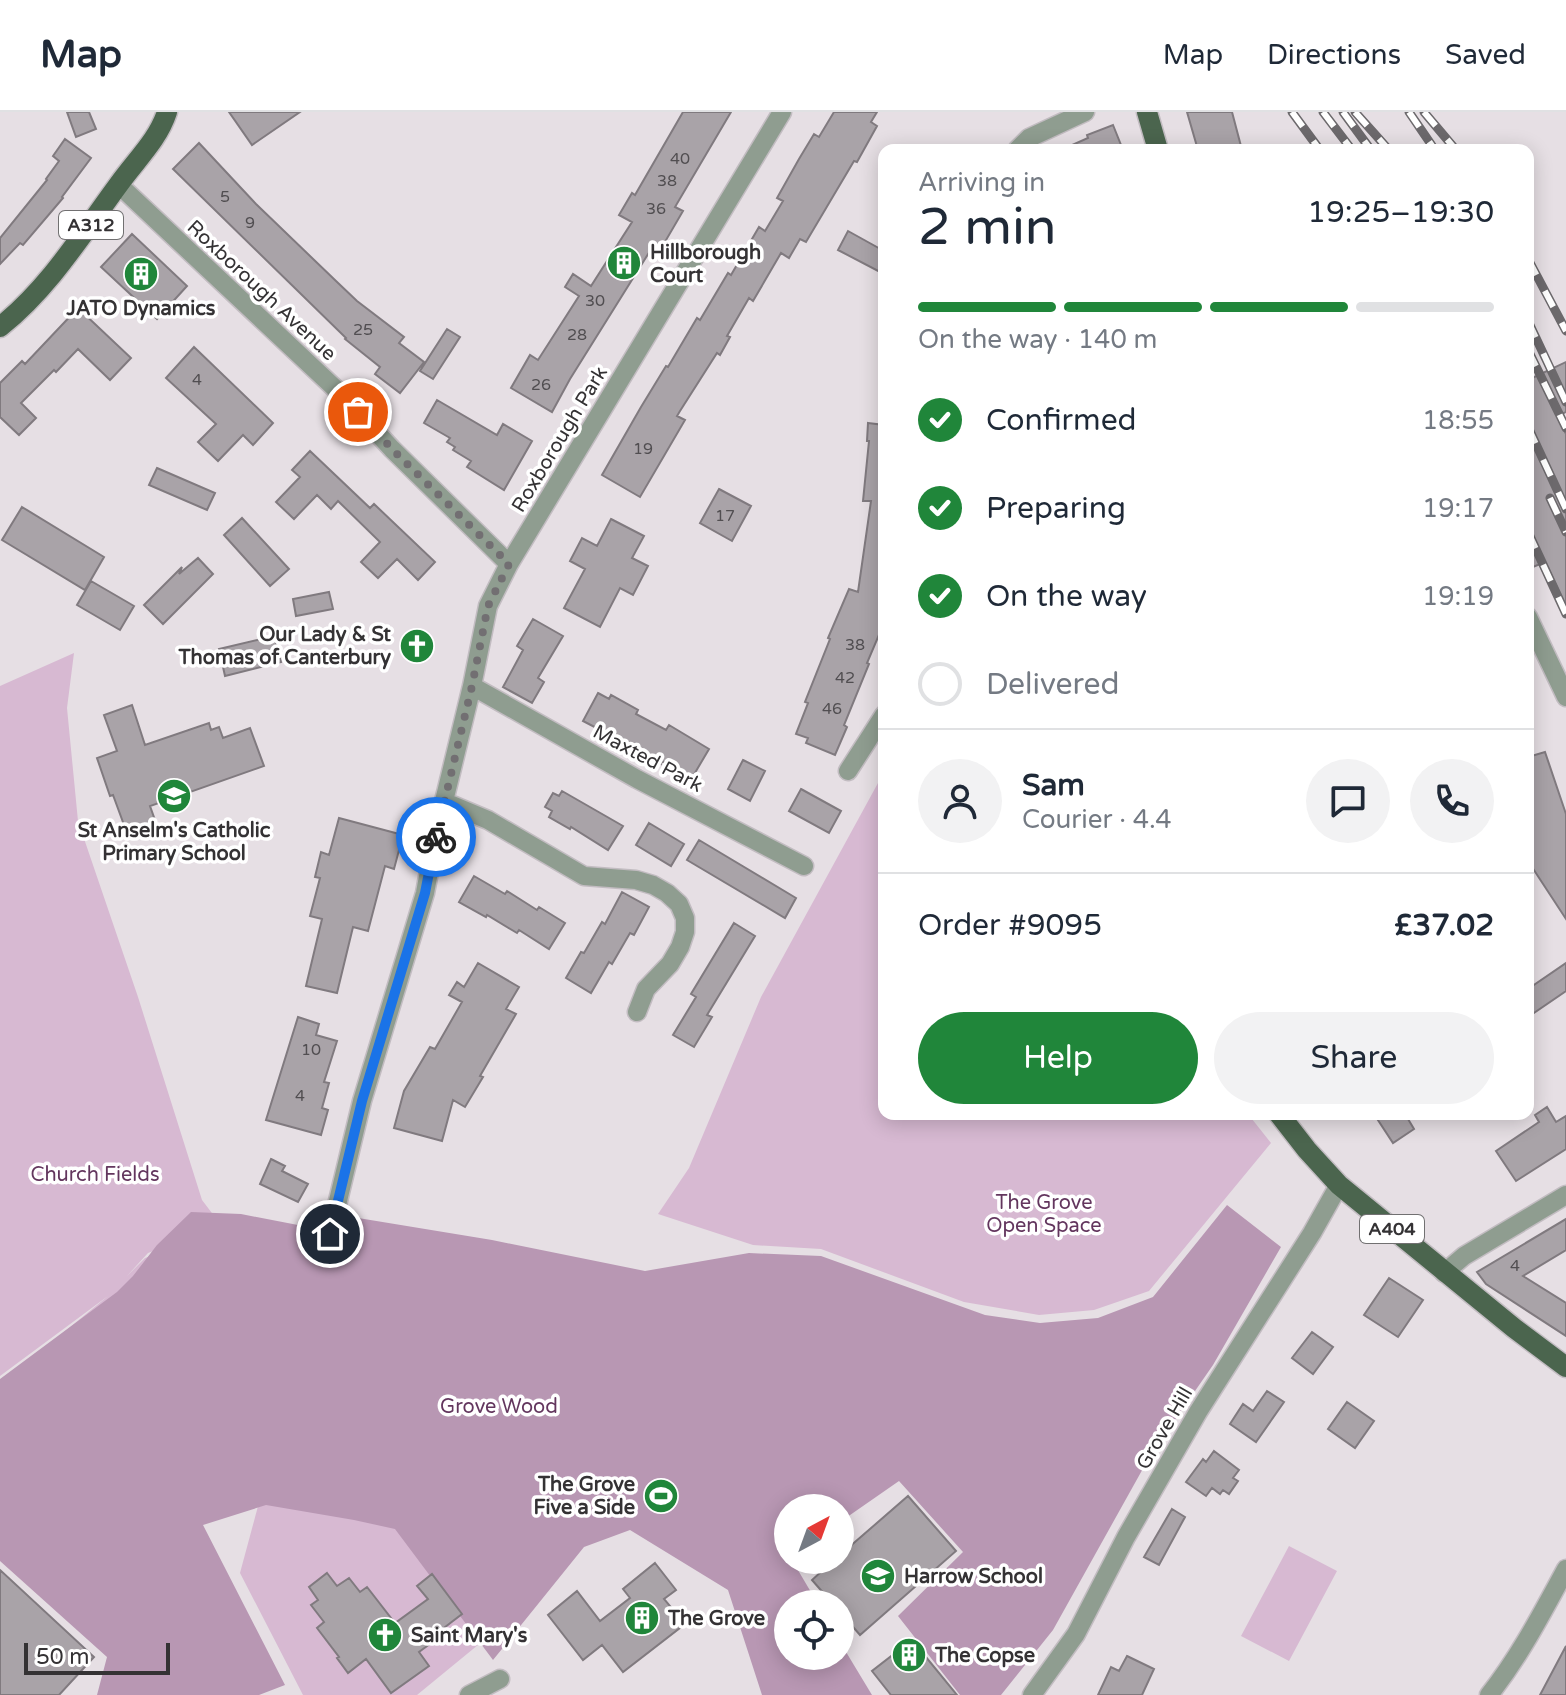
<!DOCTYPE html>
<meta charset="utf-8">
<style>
body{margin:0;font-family:"Varela Round",sans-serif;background:#f2f2f3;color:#1f2937;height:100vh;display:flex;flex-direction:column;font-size:30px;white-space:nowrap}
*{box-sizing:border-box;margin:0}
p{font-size:26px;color:#747a83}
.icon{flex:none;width:44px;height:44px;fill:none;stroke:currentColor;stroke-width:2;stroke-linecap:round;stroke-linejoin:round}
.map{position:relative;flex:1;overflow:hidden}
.sheet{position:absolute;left:878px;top:32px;width:656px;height:976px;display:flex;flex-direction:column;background:#fff;border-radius:16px;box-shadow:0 4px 20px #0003}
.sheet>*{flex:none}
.needle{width:52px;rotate:41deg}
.controls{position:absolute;left:774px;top:1382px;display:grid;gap:16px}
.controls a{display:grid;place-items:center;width:80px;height:80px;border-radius:50%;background:#fff;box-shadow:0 4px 20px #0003;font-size:40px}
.scale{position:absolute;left:24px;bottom:20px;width:146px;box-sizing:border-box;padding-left:8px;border:4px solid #343234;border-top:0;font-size:22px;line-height:28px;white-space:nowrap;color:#343234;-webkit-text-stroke:6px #fff;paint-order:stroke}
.pin{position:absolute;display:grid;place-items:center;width:68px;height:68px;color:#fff;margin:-34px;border:4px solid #fff;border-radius:50%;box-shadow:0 2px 8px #0007}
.courier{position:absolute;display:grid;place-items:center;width:80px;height:80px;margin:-40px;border:6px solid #1a73e8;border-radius:50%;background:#fff;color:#222;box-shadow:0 2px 10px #0007}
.overview em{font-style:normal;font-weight:600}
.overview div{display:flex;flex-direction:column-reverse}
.overview{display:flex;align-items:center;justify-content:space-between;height:136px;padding:0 40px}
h1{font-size:52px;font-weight:600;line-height:60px}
.bar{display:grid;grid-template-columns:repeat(4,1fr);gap:12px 8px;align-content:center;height:96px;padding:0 40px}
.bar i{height:10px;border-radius:6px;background:#e0e1e3}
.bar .current{background:#20863a}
.bar p{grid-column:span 4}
.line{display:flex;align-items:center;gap:20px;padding:0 40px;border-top:2px solid #e0e1e3}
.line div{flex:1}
.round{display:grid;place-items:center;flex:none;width:84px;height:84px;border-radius:42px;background:#f2f2f3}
ol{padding:0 40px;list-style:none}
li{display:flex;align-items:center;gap:24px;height:88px}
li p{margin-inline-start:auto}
li .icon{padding:8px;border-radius:50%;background:#20863a;color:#fff;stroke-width:4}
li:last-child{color:#747a83}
li i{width:44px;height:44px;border:4px solid #e0e1e3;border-radius:50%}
.action{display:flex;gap:16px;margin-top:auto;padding:16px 40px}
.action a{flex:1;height:92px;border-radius:48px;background:#20863a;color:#fff;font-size:32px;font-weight:600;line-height:92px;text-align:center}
.action a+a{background:#f2f2f3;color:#1f2937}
header{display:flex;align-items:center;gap:48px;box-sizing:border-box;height:112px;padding:0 40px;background:#fff;border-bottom:2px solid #e0e1e3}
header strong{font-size:38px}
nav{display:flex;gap:44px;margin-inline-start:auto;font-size:28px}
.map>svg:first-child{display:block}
</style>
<header>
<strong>Map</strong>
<nav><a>Map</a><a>Directions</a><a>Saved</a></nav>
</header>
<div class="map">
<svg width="1566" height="1583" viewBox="0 0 1566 1583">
<rect width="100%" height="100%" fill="#e6dfe4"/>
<path fill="#d7b9d2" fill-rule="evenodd" d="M74 541 67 596 78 709 138 885 202 1088 221 1113 148 1141 127 1164 145 1146 227 1116 2 1271 108 1184 0 1264V574Z
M884 660V1002H1248L1271 1031 1149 1179 1094 1198 1039 1203 964 1190 821 1137 753 1133 658 1102 689 1056 761 885Z
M264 1372 396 1415 484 1528 417 1583H303L240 1461ZM327 1461 337 1474 360 1480 383 1511 391 1505 402 1519 434 1496 418 1474 462 1502 432 1517 438 1525 431 1531 414 1533 429 1554 392 1581 366 1547 349 1560 332 1521 312 1494 318 1488 309 1475Z
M1289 1434 1337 1459 1289 1549 1241 1524Z"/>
<path fill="#b897b3" d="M1227 1093 1281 1135 1213 1253 1150 1344 1053 1518 1001 1583H960L898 1504 963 1440 899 1369 840 1410V1396H788V1448H792L818 1492H788V1544H840V1530L872 1583H762L728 1478 630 1418 584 1435 493 1548 395 1417 354 1408 266 1393 203 1413 285 1573 259 1583H97L107 1545 0 1449V1267L117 1180 133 1164 157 1133 191 1100 241 1102 303 1114 340 1116 346 1104 492 1128 645 1159 749 1141 821 1144 985 1203 1040 1211 1098 1206 1153 1185Z"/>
<path fill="#a9a3a8" stroke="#807a7f" stroke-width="2" d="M67 0H89L96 17 76 25Z
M229 0H300L252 33Z
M683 0H731L675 95 683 99 662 135 655 131 570 267 552 300 511 276 530 243 538 248 579 184 565 175 573 162 591 174 632 110 619 103 632 81 635 83Z
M834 0H877L871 10 877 14 857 50 854 49 806 130 800 127 789 146 781 141 753 189 749 186 727 224 730 225 720 243 717 241 680 299 677 304 685 308 640 385 602 363 641 295 666 254 668 255 697 206 700 208 728 161 731 163 759 115 765 119 783 89 777 86 799 47 814 22 819 25Z
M1187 0H1232L1242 38H1198Z
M1113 13 1123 38H1061L1088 26 1087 23Z
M65 27 91 46 62 85 63 86 23 133 20 131 0 152V126L47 68 46 67 59 49 53 44Z
M199 31 256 92 336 169 357 189 404 225 399 231 424 250 400 281 375 262 380 255 345 227 346 226 173 57Z
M848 119 884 139V162L838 138Z
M132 122 187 174 157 207 101 155Z
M78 196 131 246 110 268 78 237 56 260 54 258 21 291 36 306 19 323 0 305V271L22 249 25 252Z
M447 217 460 225 433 267 420 259Z
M194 235 273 311 253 333 243 323 218 349 198 330 216 312 166 266Z
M1566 250V300L1558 304 1566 322V494L1545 450 1528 457V268Z
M437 288 497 323 503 312 532 329 504 378 467 355 471 349 453 338 455 335 447 330 450 326 424 311Z
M868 311 884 313V519L881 518 867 551 869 552 844 613 847 615 835 643 806 631 808 626 796 622 808 591 805 590 830 527 828 526 849 477 858 480 871 389H863L869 329H867Z
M310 339 370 396 374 392 435 450 418 468 397 447 378 466 361 450 380 430 338 389 331 397 317 383 294 407 276 390 300 365 292 358Z
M157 356 215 381 207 398 149 373Z
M719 377 751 394 732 429 700 411Z
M22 395 104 445 85 478 2 428Z
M242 406 289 457 270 474 224 423Z
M611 407 644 424 632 446 648 454 633 483 620 476 600 515 564 496 585 457 570 449 582 426 597 434Z
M198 446 213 462 163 512 144 493 182 455 179 462Z
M91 469 134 494 120 518 77 493Z
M329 480 333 497 296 504 293 487Z
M533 507 563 524 538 566 544 570 532 591 503 575 523 538 517 534Z
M274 524 281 550 225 564 219 537Z
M598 581 609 587 611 583 638 598 636 602 666 618 669 613 709 637 692 666 662 649 661 652 640 641 641 639 583 609Z
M132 593 145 633 209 611 211 618 219 615 223 626 250 616 264 654 150 694 156 711 127 721 113 683 110 684 97 646 117 639 104 603Z
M1545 640 1566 702V807L1528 749V645Z
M743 648 765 659 750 689 728 677Z
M801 677 841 699 829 721 789 699Z
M562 679 623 714 608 738 571 715 570 717 549 705 552 699 545 695 553 681 559 684Z
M339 706 403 723 394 757 385 754 368 819 353 815 337 881 306 874 322 807 310 804 320 766 315 765 321 740 329 743Z
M649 711 684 732 671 754 636 733Z
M699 728 796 786 785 806 687 748Z
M474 764 505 782 507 779 537 798 539 795 565 811 549 837 519 818 517 821 487 803 486 805 459 790Z
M622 780 649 795 634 823 630 821 612 852 609 850 591 881 566 866 581 840 584 841 602 810 605 812Z
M734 811 755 824 707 903 712 905 694 935 673 923 696 885 691 882Z
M478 851 519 875 506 897 516 902 480 964 483 965 465 995 453 988 442 1029 394 1016 404 979 430 935 435 937 462 890 449 883 457 870 464 875Z
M1566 851V879L1528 905V877Z
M298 905 319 912 316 923 337 929 324 970 329 971 322 996 328 998 321 1023 266 1008Z
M1547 995 1556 1010 1566 1004V1037L1516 1069 1496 1039 1539 1010 1535 1003Z
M1374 1002H1405L1414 1017 1393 1031Z
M271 1047 285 1054 282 1059 308 1072 298 1090 260 1072Z
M1566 1107V1138L1523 1164 1566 1191V1224L1486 1172 1477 1160Z
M1389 1166 1423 1188 1398 1225 1364 1203Z
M1312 1220 1333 1235 1313 1262 1292 1246Z
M1267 1279 1284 1290 1256 1330 1230 1312 1243 1292 1253 1299Z
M1347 1290 1374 1309 1355 1336 1328 1317Z
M1214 1339 1239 1358 1233 1366 1238 1369 1229 1382 1223 1378 1220 1382 1212 1376 1206 1384 1186 1370 1203 1347 1206 1350Z
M908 1384 956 1439 860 1523 840 1500V1492H833L812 1468 834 1448H840V1443Z
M1172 1397 1185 1405 1159 1453 1144 1445Z
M655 1451 676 1478 664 1487 685 1512 623 1560 602 1533 583 1548 548 1503 577 1479 600 1509 630 1486 623 1477Z
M0 1458 94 1545 59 1583H0Z
M327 1461 337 1474 349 1466 360 1480 367 1475 395 1511 428 1487 417 1474 432 1462 462 1502 436 1522 438 1526 419 1540 429 1554 391 1581 366 1547 348 1561 337 1546 339 1545 317 1516 324 1510 311 1493 318 1488 309 1475Z
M912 1528 957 1583H891L872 1559Z
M1566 1534V1583H1540Z
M1127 1544 1154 1557 1142 1583H1098L1111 1555 1119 1559Z"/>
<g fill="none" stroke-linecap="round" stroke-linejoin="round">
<g stroke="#c2bcc1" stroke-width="21">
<path id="street" d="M1017 38 1029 26 1085 0
M118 72 341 282 392 337 509 452
M1528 505 1566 585
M472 574 637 667 804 754
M848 659 884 603
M445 690 488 708 584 764 636 768 653 773 667 781 679 792 685 806V820L680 835 670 852 646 877 637 900
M330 1122 362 989 425 781 436 722 472 574 488 494 509 452 782 0
M1444 1161 1464 1144 1566 1083
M469 1583 500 1567
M1032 1583 1076 1522 1126 1425 1198 1300 1312 1121 1339 1073
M1489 1583C1520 1544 1542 1501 1566 1457"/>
</g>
<g stroke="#c2bcc1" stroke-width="23">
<path id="primary" d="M1147 0 1158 38
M0 215C50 175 82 122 119 72 136 48 158 28 167 0
M1279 1002 1307 1038 1339 1073 1514 1216 1566 1255"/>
</g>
<use href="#street" stroke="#8f9d90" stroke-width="18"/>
<use href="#primary" stroke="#4b654e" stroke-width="20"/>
<g stroke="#6c696c" stroke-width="9">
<path id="rail" d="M1292 0 1320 38
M1323 0 1352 38
M1343 0 1371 38
M1355 0 1389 38
M1409 0 1435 38
M1424 0 1456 38
M1528 147 1566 219
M1528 209 1566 290
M1528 238 1566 316
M1528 315 1566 397
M1550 386 1566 420
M1528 420 1566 502"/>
</g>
<use href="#rail" stroke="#fff" stroke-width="6" stroke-dasharray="18" stroke-linecap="butt"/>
</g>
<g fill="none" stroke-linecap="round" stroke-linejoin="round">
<path stroke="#726f72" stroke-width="8" stroke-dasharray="0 14.4" d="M358 300 392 337 509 452 488 494 472 574 436 725"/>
<path stroke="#1a73e8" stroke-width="10" d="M330 1122 362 989 425 781 436 725"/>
</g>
<defs>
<g id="building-disc" transform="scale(1.8)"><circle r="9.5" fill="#20863a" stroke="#fff"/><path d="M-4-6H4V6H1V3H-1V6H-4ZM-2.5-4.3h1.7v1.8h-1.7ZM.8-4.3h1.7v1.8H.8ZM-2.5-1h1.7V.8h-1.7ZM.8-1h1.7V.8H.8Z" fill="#fff"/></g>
<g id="church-disc" transform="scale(1.8)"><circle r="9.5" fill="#20863a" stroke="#fff"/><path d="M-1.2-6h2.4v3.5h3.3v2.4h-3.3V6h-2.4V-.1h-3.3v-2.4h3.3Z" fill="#fff"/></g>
<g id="school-disc" transform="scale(1.8)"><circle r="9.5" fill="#20863a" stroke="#fff"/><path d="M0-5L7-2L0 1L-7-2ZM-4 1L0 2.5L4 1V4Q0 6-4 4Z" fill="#fff"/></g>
<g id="stadium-disc" transform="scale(1.8)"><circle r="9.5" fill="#20863a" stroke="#fff"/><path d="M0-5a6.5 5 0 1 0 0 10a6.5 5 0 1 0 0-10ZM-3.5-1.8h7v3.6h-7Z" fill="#fff"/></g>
</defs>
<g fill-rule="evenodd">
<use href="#building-disc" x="624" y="151"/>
<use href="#building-disc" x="141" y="162"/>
<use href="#church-disc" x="417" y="534"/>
<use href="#school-disc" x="174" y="684"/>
<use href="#stadium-disc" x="661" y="1384"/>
<use href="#school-disc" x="878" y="1464"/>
<use href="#building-disc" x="642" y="1506"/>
<use href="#church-disc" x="385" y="1523"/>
<use href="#building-disc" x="909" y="1543"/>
</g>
<g text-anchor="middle" stroke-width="7" stroke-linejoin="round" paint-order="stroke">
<g font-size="16" fill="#514e51">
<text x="680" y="52">40</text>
<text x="667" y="74">38</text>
<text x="225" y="90">5</text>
<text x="656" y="102">36</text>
<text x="250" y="116">9</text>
<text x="595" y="194">30</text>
<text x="363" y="223">25</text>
<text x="577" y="228">28</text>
<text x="197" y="273">4</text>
<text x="541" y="278">26</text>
<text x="643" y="342">19</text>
<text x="725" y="409">17</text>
<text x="855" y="538">38</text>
<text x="845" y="571">42</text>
<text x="832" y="602">46</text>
<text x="311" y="943">10</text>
<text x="300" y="989">4</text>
<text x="1515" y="1159">4</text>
</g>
<g fill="#fff" stroke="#717071" stroke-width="2">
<rect x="59" y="99" width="64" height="28" rx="6"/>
<rect x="1360" y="1103" width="64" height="28" rx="6"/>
</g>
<g font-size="18" font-weight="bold" fill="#343234">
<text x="91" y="119">A312</text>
<text x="1392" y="1123">A404</text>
</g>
<g font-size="20" font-weight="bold" fill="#343234" stroke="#fff" text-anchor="start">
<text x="650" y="147">Hillborough<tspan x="650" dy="23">Court</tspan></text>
<text x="141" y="203" text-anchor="middle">JATO Dynamics</text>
<text x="391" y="529" text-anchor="end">Our Lady &amp; St<tspan x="391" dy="23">Thomas of Canterbury</tspan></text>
<text x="174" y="725" text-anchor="middle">St Anselm's Catholic<tspan x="174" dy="23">Primary School</tspan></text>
<text x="635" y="1379" text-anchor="end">The Grove<tspan x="635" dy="23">Five a Side</tspan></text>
<text x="904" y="1471">Harrow School</text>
<text x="668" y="1513">The Grove</text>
<text x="411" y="1530">Saint Mary's</text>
<text x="935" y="1550">The Copse</text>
</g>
<g font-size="20" fill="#343234" stroke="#fff">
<text transform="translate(262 178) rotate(43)" y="7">Roxborough Avenue</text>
<text transform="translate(559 327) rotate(-59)" y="7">Roxborough Park</text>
<text transform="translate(648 646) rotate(28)" y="7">Maxted Park</text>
<text transform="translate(1164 1316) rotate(-60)" y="7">Grove Hill</text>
</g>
<g font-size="20" fill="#63365e" stroke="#fff">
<text x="95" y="1069">Church Fields</text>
<text x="1044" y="1097">The Grove<tspan x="1044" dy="23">Open Space</tspan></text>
<text x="499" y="1301">Grove Wood</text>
</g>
</g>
</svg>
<div class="controls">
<a><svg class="needle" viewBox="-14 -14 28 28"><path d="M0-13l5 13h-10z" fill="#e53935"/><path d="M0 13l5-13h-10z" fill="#747a83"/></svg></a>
<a><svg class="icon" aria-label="locate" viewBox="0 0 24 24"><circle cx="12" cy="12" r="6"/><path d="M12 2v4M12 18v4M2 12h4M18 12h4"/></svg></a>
</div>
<div class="scale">50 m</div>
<div class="pin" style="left:358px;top:300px;background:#ea580c"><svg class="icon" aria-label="bag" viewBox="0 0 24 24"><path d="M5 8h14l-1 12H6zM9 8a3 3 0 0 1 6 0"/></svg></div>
<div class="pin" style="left:330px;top:1122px;background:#1f2937"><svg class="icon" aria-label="home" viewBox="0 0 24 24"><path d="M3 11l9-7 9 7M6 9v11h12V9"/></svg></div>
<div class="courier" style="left:436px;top:725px"><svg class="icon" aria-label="bike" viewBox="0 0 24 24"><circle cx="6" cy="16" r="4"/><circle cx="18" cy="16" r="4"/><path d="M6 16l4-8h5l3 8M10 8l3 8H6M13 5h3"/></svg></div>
<section class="sheet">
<div class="overview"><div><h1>2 min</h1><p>Arriving in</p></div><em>19:25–19:30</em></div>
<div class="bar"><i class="current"></i><i class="current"></i><i class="current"></i><i></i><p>On the way · 140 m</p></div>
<ol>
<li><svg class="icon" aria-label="check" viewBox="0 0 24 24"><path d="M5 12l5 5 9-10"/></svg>Confirmed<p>18:55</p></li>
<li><svg class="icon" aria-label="check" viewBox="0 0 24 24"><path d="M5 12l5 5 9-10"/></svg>Preparing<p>19:17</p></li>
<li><svg class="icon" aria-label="check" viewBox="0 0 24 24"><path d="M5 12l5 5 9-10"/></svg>On the way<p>19:19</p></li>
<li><i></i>Delivered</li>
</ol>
<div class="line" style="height:144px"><a class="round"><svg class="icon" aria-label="person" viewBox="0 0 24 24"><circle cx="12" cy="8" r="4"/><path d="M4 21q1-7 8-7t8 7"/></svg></a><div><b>Sam</b><p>Courier · 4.4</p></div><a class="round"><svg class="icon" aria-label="chat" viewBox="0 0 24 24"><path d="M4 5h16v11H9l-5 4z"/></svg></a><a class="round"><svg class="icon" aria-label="phone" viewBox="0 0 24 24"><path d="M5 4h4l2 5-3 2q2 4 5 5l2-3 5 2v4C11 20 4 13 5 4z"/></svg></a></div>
<div class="line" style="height:104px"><div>Order #9095</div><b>£37.02</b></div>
<div class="action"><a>Help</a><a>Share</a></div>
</section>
</div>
